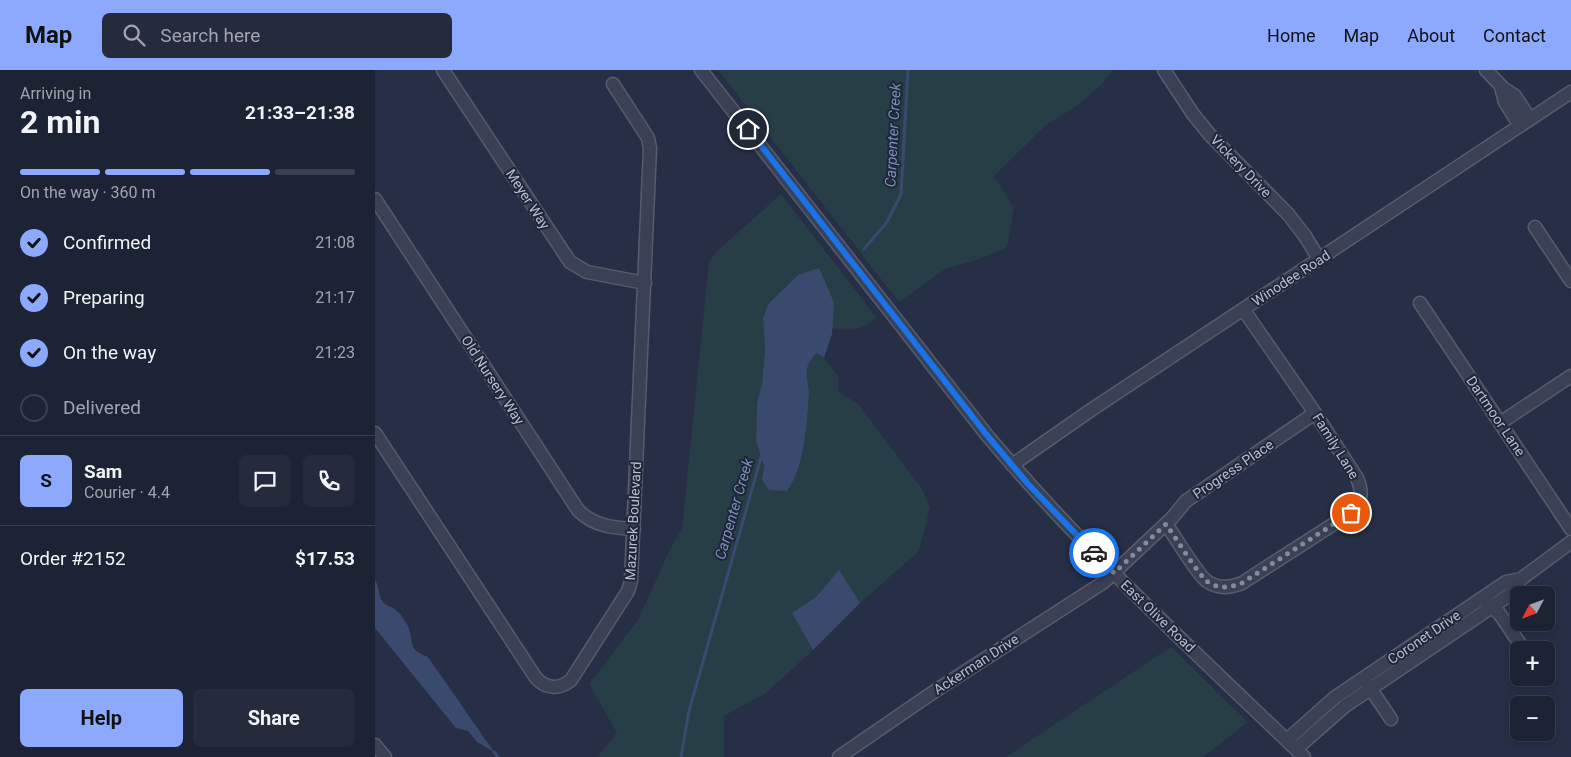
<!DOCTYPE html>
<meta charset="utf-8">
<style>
body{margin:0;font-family:Roboto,sans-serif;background:#252b3c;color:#f1f3f6;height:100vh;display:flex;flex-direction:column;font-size:19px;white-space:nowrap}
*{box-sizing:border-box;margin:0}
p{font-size:16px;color:#a0a4ac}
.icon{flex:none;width:28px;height:28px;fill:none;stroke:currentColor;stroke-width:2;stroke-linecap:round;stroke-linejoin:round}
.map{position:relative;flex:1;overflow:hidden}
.panel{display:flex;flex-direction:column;background:#1c2334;width:375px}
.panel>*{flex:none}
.needle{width:32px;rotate:229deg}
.buttons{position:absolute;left:1135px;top:516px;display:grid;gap:10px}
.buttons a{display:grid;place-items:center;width:45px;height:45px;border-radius:8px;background:#1c2334;box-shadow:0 2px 8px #0003,0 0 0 1px #3a404f;font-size:25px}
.pin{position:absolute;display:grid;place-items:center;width:42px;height:42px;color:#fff;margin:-21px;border:2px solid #fff;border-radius:50%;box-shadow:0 1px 5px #0007}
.courier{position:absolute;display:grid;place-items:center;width:50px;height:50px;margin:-25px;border:4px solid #1a73e8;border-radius:50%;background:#fff;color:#222;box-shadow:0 1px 6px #0007}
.summary em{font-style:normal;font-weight:700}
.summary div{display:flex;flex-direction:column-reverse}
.summary{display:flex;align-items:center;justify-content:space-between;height:85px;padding:0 20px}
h1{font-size:32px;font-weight:700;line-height:38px}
.bar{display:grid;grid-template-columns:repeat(4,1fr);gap:8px 5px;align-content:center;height:60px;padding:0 20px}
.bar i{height:6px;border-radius:4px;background:#3a404f}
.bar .active{background:#8ca9fe}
.bar p{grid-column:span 4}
.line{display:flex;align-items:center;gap:12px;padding:0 20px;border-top:1px solid #3a404f}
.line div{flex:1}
.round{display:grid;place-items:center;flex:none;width:52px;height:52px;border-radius:8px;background:#252b3c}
ol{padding:0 20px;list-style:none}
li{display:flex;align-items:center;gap:15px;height:55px}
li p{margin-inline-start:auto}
li .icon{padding:5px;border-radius:50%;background:#8ca9fe;color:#111;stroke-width:4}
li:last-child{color:#a0a4ac}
li i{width:28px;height:28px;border:2px solid #3a404f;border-radius:50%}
.action{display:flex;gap:10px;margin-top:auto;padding:10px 20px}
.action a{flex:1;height:58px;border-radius:8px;background:#8ca9fe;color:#111;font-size:20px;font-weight:700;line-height:58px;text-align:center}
.action a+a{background:#252b3c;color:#f1f3f6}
header{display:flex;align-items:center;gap:30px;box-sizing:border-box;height:70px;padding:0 25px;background:#8ca9fe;color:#111}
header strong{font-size:24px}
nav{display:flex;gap:28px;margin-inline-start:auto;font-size:18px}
.search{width:350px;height:45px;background:#252b3c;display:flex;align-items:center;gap:12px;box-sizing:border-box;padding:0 18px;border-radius:8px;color:#a0a4ac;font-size:19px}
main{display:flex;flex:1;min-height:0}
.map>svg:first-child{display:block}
</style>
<header>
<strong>Map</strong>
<div class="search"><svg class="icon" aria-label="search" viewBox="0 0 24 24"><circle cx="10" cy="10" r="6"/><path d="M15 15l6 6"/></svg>Search here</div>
<nav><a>Home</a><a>Map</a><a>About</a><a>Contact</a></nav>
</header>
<main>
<section class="panel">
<div class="summary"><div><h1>2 min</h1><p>Arriving in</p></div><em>21:33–21:38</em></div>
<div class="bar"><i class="active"></i><i class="active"></i><i class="active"></i><i></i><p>On the way · 360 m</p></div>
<ol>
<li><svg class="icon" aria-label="check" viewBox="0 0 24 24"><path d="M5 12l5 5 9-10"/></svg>Confirmed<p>21:08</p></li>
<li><svg class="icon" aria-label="check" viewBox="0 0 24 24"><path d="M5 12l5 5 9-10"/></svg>Preparing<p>21:17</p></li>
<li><svg class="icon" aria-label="check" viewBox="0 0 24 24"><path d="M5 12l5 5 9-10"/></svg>On the way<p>21:23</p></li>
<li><i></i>Delivered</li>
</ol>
<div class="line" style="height:90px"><b class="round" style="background:#8ca9fe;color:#111">S</b><div><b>Sam</b><p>Courier · 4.4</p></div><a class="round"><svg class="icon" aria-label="chat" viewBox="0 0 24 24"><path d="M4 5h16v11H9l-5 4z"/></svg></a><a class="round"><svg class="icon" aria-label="phone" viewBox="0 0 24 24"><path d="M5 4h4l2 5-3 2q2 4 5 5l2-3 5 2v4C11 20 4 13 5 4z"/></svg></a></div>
<div class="line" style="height:65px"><div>Order #2152</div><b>$17.53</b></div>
<div class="action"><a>Help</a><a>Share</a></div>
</section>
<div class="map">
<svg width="1196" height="687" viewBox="0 0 1196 687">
<rect width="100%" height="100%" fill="#262f45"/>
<path fill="#283e46" d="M343 0H738L726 15 703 35 671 55 619 106 639 138 632 177 605 189 570 199 524 232Z
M406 124 502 248C485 261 478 261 457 258L459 233 423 205 393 234 388 248 390 279 387 314 382 333 381 371 389 396 387 410 394 420 412 421C430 397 432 353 434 323 434 315 430 306 432 299 433 294 438 286 442 283L449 288 463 306V321L484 335 547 419 555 438 544 481 485 533 464 501 442 526 417 543 438 580 391 623 349 646V687H222L242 663 214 614 263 550 296 477 307 459 334 192 342 181Z
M796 577 873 652 828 687H631Z"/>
<path fill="#3a4a6e" d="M444 198 459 233 457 264 449 288 442 283C438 286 433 294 432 299 430 306 434 315 434 323 432 353 430 397 412 421L394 420 387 410 389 396 381 371 382 333 387 314 390 279 388 248 393 234 423 205Z
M464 500 485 533 438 580 417 543 442 526Z
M0 510C4 516 3 522 6 529 9 536 16 536 21 540 25 543 31 552 33 556 40 572 31 579 53 587L119 682 102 672 93 661 81 658 0 558Z"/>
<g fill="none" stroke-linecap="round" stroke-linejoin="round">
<path stroke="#3a4a6e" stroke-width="3" d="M489 179 512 152 526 124 533 0
M119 682 123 687
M306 687 314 641 387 384"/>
<g stroke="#565c6e" stroke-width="15">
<path id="minor" d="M68 0 195 192 212 202 270 213
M326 0 611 364C708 480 820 582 929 687
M789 0 818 44 835 65 913 144 930 166 944 189
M1111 0 1128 18 1140 26 1155 49
M1126 17 1130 32 1145 56
M0 129 203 440C218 456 239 458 259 459
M1160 157 1196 211
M1045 233 1196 459
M1125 353 1196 306
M0 363 161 608C172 620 185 619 196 610L253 521 256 511 275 78 273 68 238 14
M637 395 716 340 1196 22
M791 454C799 465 824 507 833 512 844 519 855 518 867 513L976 443C987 432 988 422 982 408L940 343 868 239
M1112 531 1117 538 1124 543 1149 580
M991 612 1016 649
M912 670 959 628 1131 512 1146 509
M0 675 10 687
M921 679 970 636 1136 524 1146 509 1196 472
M464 687 560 621 729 512 797 448 811 431 940 343"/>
</g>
<use href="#minor" stroke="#3a4154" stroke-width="12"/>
</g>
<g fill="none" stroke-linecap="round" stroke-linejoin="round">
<path stroke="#858b9d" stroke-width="5" stroke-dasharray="0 9" d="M719 483 739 503 791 454C799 465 824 506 833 512 844 519 855 518 867 513L976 443"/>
<path stroke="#1a73e8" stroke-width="6" d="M373 59 611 364 653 414 719 483"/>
</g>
<g text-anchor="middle" stroke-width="4" stroke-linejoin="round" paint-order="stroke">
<g font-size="14" fill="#b8bdcd" stroke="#1f2639">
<text transform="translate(866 96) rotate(46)" y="5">Vickery Drive</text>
<text transform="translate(153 129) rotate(57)" y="5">Meyer Way</text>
<text transform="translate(916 208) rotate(-33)" y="5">Winodee Road</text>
<text transform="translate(118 310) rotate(57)" y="5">Old Nursery Way</text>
<text transform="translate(1121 346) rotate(56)" y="5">Dartmoor Lane</text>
<text transform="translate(961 376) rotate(58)" y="5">Family Lane</text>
<text transform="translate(858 399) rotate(-34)" y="5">Progress Place</text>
<text transform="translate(258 451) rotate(-87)" y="5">Mazurek Boulevard</text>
<text transform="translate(783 546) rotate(44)" y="5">East Olive Road</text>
<text transform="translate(1049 567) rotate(-34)" y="5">Coronet Drive</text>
<text transform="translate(601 594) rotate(-33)" y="5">Ackerman Drive</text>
</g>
<g font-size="15" font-style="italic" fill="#7d8eb6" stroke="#1f2639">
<text transform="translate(518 65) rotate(-87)" y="5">Carpenter Creek</text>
<text transform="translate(359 439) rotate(-74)" y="5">Carpenter Creek</text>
</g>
</g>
</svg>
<div class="buttons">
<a><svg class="needle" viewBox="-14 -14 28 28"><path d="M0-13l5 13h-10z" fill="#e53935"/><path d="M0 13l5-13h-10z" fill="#a0a4ac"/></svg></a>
<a>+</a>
<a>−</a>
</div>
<div class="pin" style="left:976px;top:443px;background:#ea580c"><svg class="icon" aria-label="bag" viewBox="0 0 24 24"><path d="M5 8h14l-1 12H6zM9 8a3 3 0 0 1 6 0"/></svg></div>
<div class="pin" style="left:373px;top:59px;background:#1f2937"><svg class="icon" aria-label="home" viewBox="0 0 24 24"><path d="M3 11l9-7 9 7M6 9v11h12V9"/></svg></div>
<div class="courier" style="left:719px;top:483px"><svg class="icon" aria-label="car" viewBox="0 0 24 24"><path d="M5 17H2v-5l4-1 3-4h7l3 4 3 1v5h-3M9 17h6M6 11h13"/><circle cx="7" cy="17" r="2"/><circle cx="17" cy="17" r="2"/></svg></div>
</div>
</main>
